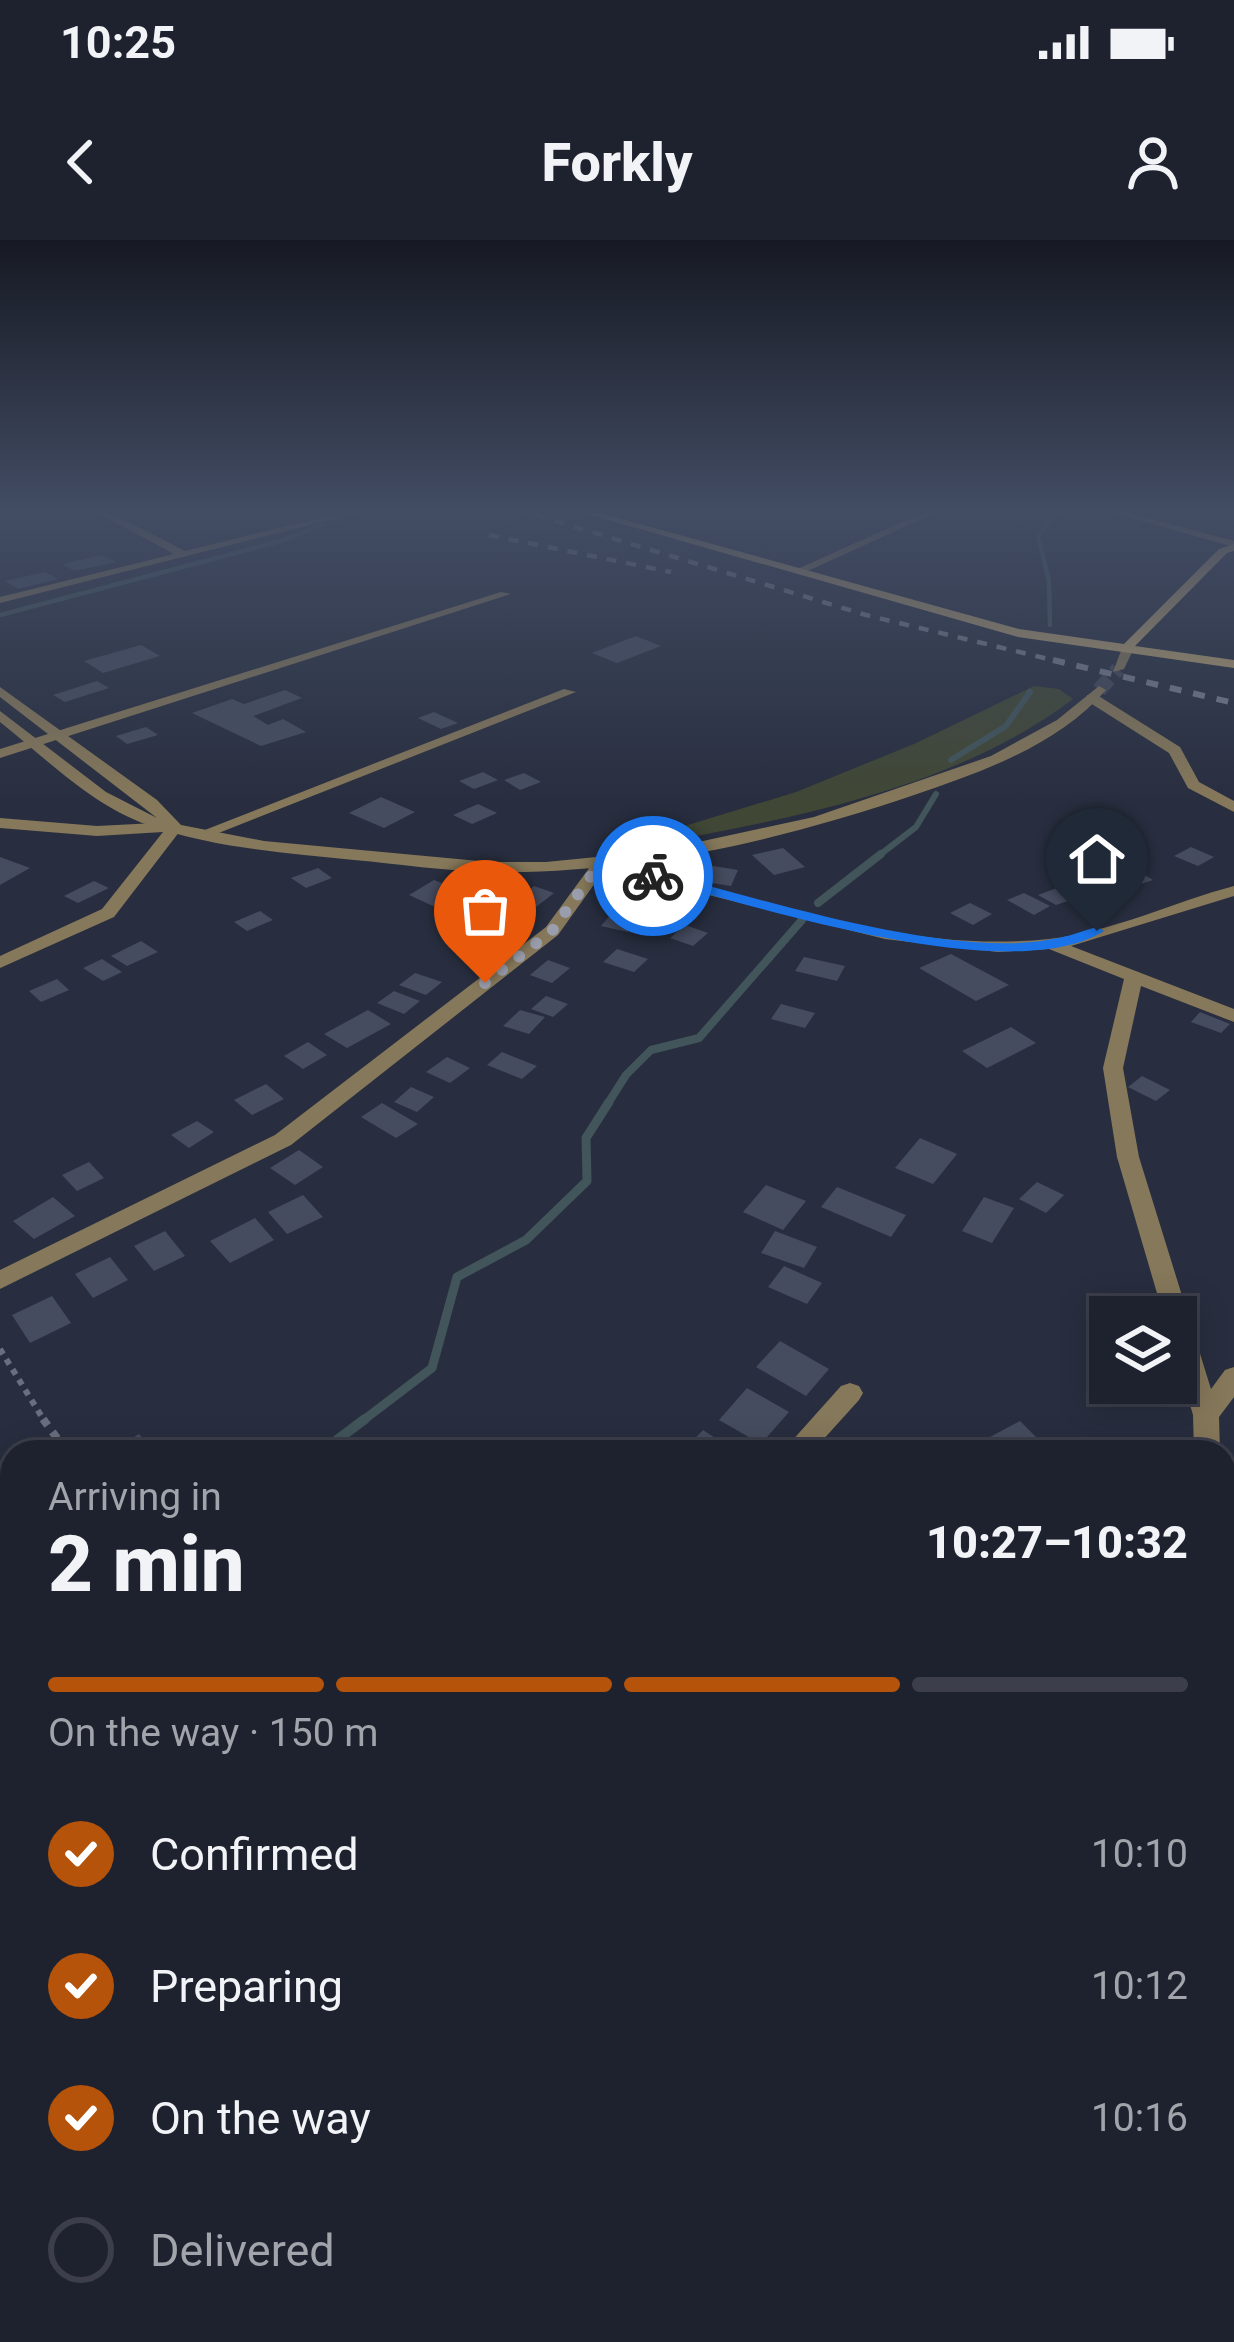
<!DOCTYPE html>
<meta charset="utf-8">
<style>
body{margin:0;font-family:Roboto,sans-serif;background:#2b2f3b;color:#f1f3f6;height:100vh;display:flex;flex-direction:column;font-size:45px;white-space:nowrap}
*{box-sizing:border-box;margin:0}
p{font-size:39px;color:#a1a4aa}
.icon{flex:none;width:66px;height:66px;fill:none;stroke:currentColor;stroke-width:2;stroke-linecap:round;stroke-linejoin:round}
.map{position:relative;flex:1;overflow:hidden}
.details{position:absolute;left:0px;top:1200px;width:1236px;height:903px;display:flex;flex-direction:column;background:#1e222f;border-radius:36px 36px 0 0;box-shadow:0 6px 30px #0003,0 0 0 3px #3c3f4b}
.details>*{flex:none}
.buttons{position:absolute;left:1089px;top:1056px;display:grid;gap:24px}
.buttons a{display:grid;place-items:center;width:108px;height:108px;border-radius:0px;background:#1e222f;box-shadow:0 6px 30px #0003,0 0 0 3px #3c3f4b;font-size:60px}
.pin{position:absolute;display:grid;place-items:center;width:102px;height:102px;color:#fff;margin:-123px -51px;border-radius:50% 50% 50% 0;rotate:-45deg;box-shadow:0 0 12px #0007}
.pin .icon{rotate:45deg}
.courier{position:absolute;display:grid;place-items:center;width:120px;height:120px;margin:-60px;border:9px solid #1a73e8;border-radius:50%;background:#fff;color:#222;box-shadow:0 3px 15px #0007}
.summary em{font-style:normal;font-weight:800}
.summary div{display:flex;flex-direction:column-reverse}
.summary{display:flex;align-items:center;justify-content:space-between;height:204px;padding:0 48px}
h1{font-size:78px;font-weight:800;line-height:90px}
.bar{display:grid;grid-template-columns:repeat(4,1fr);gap:18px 12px;align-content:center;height:144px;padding:0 48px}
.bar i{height:15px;border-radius:9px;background:#3c3f4b}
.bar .selected{background:#b45309}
.bar p{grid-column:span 4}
ol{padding:0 48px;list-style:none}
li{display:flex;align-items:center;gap:36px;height:132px}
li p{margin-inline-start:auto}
li .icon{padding:12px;border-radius:50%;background:#b45309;color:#fff;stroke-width:4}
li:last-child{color:#a1a4aa}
li i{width:66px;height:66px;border:6px solid #3c3f4b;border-radius:50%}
.status{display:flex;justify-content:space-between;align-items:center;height:84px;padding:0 60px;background:#1e222f;direction:ltr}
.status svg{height:33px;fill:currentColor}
header{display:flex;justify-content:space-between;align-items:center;height:156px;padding:0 48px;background:#1e222f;font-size:54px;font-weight:800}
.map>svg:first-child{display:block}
</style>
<div class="status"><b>10:25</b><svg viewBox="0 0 49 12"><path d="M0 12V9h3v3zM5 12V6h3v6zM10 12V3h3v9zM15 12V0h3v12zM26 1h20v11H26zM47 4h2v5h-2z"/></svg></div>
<header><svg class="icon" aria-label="back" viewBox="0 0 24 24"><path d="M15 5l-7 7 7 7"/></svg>Forkly<svg class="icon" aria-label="person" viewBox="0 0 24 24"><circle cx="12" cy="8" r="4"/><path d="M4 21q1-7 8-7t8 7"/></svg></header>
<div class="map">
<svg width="1234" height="2102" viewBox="0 0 1234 2102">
<rect width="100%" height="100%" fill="#282e3f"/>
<path fill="#404735" d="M1034 446 1059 449 1073 459C953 550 788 579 643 606L652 596 796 552 914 504Z"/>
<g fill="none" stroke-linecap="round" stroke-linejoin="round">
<path stroke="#41555a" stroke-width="4.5" d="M0 375 281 301 363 269
M1050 385 1049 341 1038 296 1053 276 1067 269"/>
<path stroke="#41555a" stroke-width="6" d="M951 520 1006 486 1030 452
M877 617 916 587 936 554"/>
<path stroke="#41555a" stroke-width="8" d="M818 663 881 614
M607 865 626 835 651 810 699 798 802 680"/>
<path stroke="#41555a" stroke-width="9" d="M361 1182 432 1128 457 1037 526 1000 587 941 586 898 609 862"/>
<path stroke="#41555a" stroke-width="10" d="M321 1212 365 1179
M0 1532 12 1513"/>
</g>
<path fill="#454c5f" d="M102 315 116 322 74 331 62 324Z
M45 332 58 339 18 349 5 341Z
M636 396 661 406 617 423 592 413Z
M141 405 160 416 103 433 84 421Z
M97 441 109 448 65 462 53 455Z
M285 450 302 458 253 476 268 485 283 479 306 492 261 506 192 473 232 459 244 464Z
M434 472 458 483 441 489 418 478Z
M146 487 158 495 127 504 116 496Z
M483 532 498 540 474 549 459 541Z
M524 533 541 542 520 550 504 540Z
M381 557 415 572 384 588 349 573Z
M478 564 497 573 472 584 453 575Z
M1191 607 1214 617 1198 626 1174 616Z
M783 608 805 627 774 635 752 615Z
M0 617 30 628 0 645Z
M707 625 738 630 731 646 699 641Z
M318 628 332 638 306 648 291 638Z
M1133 628 1153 640 1132 647 1111 635Z
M434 640 459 650 433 666 409 655Z
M94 641 109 648 78 663 64 656Z
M534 646 554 653 531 671 511 665Z
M469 647 490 654 468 670 448 662Z
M1057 648 1074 659 1056 665 1038 655Z
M1024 653 1050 666 1034 675 1007 660Z
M970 663 992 674 973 685 950 673Z
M260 671 273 680 247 691 234 682Z
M613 672 640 679 628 692 601 686Z
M685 685 708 693 693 706 670 698Z
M141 701 158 712 127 726 111 716Z
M617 709 648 719 634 732 603 722Z
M951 714 1009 745 976 761 919 728Z
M804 717 845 726 837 741 795 731Z
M102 719 122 732 103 741 83 728Z
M548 720 570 728 552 743 530 735Z
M415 733 442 742 426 755 399 745Z
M57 739 69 750 41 762 29 751Z
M394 751 420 761 404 774 377 763Z
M546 756 568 764 553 777 531 769Z
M781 764 815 773 805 788 771 779Z
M368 770 391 784 347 808 324 794Z
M520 770 545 777 529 794 503 786Z
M1200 772 1230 784 1221 793 1191 782Z
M1011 787 1036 803 987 828 962 811Z
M308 802 327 815 303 829 284 816Z
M502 812 537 826 522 839 487 825Z
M447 817 470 828 450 843 426 832Z
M1142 836 1170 850 1156 861 1128 847Z
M266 844 284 859 252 875 234 860Z
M411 847 434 857 417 872 394 862Z
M382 863 418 884 396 898 361 877Z
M197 881 214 892 189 908 171 895Z
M920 898 957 914 933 944 895 928Z
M299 910 323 927 295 945 270 928Z
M89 922 104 938 77 951 62 935Z
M1037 942 1064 955 1046 973 1019 959Z
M766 945 806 961 783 990 743 972Z
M837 947 906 975 891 997 821 967Z
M303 955 323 977 287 994 268 972Z
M53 957 75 976 34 999 13 981Z
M984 957 1014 968 992 1003 962 991Z
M255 978 274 1000 230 1023 210 1001Z
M165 991 185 1016 154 1031 134 1006Z
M775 991 817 1007 804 1028 761 1013Z
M110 1017 128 1040 93 1058 75 1034Z
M784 1026 822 1043 807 1064 768 1047Z
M52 1056 71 1083 30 1103 12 1075Z
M780 1101 829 1129 806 1156 756 1127Z
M747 1148 789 1172 761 1204 719 1180Z
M1020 1181 1051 1212H981L975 1205Z
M703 1190 737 1212H682Z
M139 1194 154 1212H110Z
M12 1259V1311L0 1300V1268Z
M12 1642V1689L0 1699V1652Z
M12 1952V2017L0 2029V1963Z
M46 2091H213L204 2102H36Z"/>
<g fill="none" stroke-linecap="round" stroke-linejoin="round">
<path stroke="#424858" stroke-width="15" stroke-dasharray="15 8" stroke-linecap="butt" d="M1099 450 1118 429"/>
<path stroke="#696f7e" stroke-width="6" stroke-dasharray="6 6" stroke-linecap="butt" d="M0 1109 45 1182"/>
<path stroke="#696f7e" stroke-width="8" stroke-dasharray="8 8" stroke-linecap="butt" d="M43 1179 67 1212"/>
<path fill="#86785a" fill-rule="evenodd" d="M90 269H103L185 311 336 274 341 277 0 363V357L174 314Z
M931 269H944L803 333 793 331Z
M1115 269 1234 301V307L1102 270Z
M501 352 511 354 0 518V509Z
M564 449 576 452 206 598 192 595Z
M1087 455H1097L1180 507 1199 542 1234 561V572L1188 548 1169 513 1087 461Z
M0 578 97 586 175 582 183 587 114 677 0 728V716L102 669 163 592 97 596 0 588Z
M601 618C745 654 899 715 1049 699 1113 692 1173 662 1234 646V656L1071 706 1234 769V782L1141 746 1123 828 1139 917 1211 1149 1225 1130 1234 1127V1157L1219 1177 1220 1212H1194L1193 1175 1176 1117V1077H1164L1117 917 1103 828 1124 739 1049 709 998 712 885 699 605 629 558 695 291 905 0 1049V1030L275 895 546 687 595 620Z
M850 1143 859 1146 863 1153 859 1160 812 1212H782L841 1146Z
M1224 1280 1234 1283V1315L1224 1312Z
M12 1321V1351L0 1356V1326Z
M12 2041 13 2091 0 2096V2046Z"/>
<path fill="#86785a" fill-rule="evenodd" d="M1128 404 1134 408 1124 429 1113 432 1122 408Z
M1099 446 1106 450C1058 505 984 531 917 554 779 601 637 634 490 632 444 631 399 624 354 620 285 613 214 608 148 585 91 565 47 519 0 482V471L106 552 157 578 0 457V447L157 560 181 585 264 601 490 622H546L657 611 814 577 991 516 1057 480Z"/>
<path fill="#b8a171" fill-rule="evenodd" d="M570 269H586L1019 389 1124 404 1219 309 1234 304V311L1227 313 1135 406 1234 420V428L1018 397Z"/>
<path stroke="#787d8c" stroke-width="4.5" stroke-dasharray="10 10" stroke-linecap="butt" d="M516 269 866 375 1065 423
M489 295 671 332"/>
<path stroke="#787d8c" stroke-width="6" stroke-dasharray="12 12" stroke-linecap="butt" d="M1053 420 1234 463"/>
<path stroke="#787d8c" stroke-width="15" stroke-dasharray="33 33" stroke-linecap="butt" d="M1224 2042 1234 2030
M1173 2102 1182 2091"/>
</g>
<linearGradient id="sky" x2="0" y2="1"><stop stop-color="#161923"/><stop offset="0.48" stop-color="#424c63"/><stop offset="1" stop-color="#424c63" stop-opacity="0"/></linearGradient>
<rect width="1234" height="563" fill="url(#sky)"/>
<path fill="#1a73e8" d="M653 631C760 658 947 720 1053 699 1068 697 1082 691 1097 687L1104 691C1009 750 754 665 648 638Z"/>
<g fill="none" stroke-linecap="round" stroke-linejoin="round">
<path stroke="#9a9eac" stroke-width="12" stroke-dasharray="0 21.6" d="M485 743 552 691 601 622 653 636"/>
</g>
</svg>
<div class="buttons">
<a><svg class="icon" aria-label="layers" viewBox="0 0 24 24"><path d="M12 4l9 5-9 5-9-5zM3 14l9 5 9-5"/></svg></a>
</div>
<div class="pin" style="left:485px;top:743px;background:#ea580c"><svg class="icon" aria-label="bag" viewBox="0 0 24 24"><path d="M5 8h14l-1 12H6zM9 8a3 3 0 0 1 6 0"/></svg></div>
<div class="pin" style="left:1097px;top:691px;background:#1f2937"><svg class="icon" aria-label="home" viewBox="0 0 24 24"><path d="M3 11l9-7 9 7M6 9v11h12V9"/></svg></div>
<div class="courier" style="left:653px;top:636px"><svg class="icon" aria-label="bike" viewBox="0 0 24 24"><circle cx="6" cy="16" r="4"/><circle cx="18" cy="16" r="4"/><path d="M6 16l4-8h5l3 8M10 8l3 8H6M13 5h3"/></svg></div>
<section class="details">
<div class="summary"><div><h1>2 min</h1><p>Arriving in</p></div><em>10:27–10:32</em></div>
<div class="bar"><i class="selected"></i><i class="selected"></i><i class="selected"></i><i></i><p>On the way · 150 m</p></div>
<ol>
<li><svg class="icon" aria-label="check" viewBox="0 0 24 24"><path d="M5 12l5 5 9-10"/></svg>Confirmed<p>10:10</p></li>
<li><svg class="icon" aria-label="check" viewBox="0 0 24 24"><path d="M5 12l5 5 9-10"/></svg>Preparing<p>10:12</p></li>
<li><svg class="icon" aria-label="check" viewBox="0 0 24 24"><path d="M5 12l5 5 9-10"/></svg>On the way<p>10:16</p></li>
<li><i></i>Delivered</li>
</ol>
</section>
</div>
